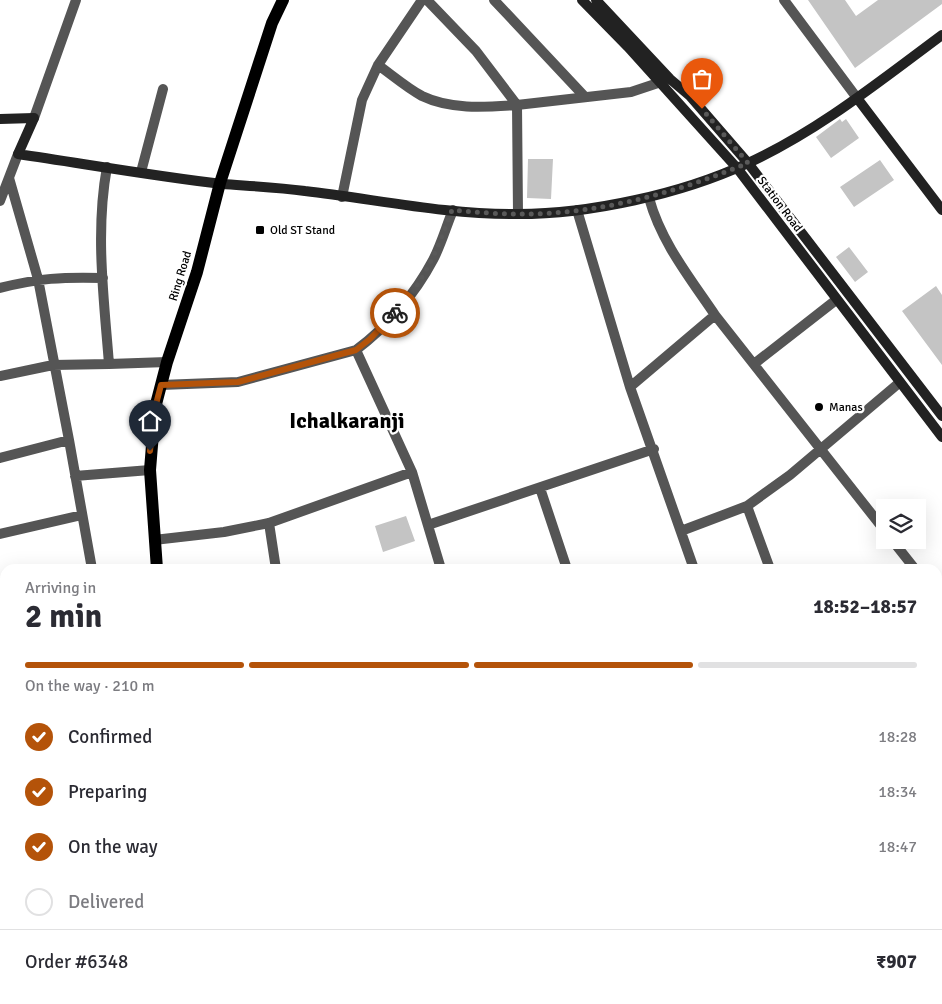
<!DOCTYPE html>
<meta charset="utf-8">
<style>
body{margin:0;font-family:Signika,sans-serif;background:#f2f2f3;color:#2b2b33;height:100vh;display:flex;flex-direction:column;font-size:19px;white-space:nowrap}
*{box-sizing:border-box;margin:0}
p{font-size:16px;color:#7c7c81}
.icon{flex:none;width:28px;height:28px;fill:none;stroke:currentColor;stroke-width:2;stroke-linecap:round;stroke-linejoin:round}
.map{position:relative;flex:1;overflow:hidden}
.panel{position:absolute;left:0px;top:564px;width:942px;height:441px;display:flex;flex-direction:column;background:#fff;border-radius:15px 15px 0 0;box-shadow:0 5px 20px #0002}
.panel>*{flex:none}
.controls{position:absolute;left:876px;top:499px;display:grid;gap:10px}
.controls a{display:grid;place-items:center;width:50px;height:50px;border-radius:0px;background:#fff;box-shadow:0 5px 20px #0002;font-size:25px}
.pin{position:absolute;display:grid;place-items:center;width:42px;height:42px;color:#fff;margin:-51px -21px;border-radius:50% 50% 50% 0;rotate:-45deg;box-shadow:0 0 5px #0007}
.pin .icon{rotate:45deg}
.courier{position:absolute;display:grid;place-items:center;width:50px;height:50px;margin:-25px;border:4px solid #b45309;border-radius:50%;background:#fff;color:#222;box-shadow:0 1px 6px #0007}
.head em{font-style:normal;font-weight:700}
.head div{display:flex;flex-direction:column-reverse}
.head{display:flex;align-items:center;justify-content:space-between;height:85px;padding:0 25px}
h1{font-size:32px;font-weight:700;line-height:38px}
.bar{display:grid;grid-template-columns:repeat(4,1fr);gap:8px 5px;align-content:center;height:60px;padding:0 25px}
.bar i{height:6px;border-radius:4px;background:#e1e1e2}
.bar .on{background:#b45309}
.bar p{grid-column:span 4}
.line{display:flex;align-items:center;gap:12px;padding:0 25px;border-top:1px solid #e1e1e2}
.line div{flex:1}
ol{padding:0 25px;list-style:none}
li{display:flex;align-items:center;gap:15px;height:55px}
li p{margin-inline-start:auto}
li .icon{padding:5px;border-radius:50%;background:#b45309;color:#fff;stroke-width:4}
li:last-child{color:#7c7c81}
li i{width:28px;height:28px;border:2px solid #e1e1e2;border-radius:50%}
.map>svg:first-child{display:block}
</style>
<div class="map">
<svg width="942" height="1004" viewBox="0 0 942 1004">
<rect width="100%" height="100%" fill="#fff"/>
<path fill="#c4c4c4" d="M808 0H845L856 16 878 0H942V4L855 68Z
M840 119 842 122 846 119 859 138 831 158 816 137Z
M528 159H553L551 199 527 198Z
M880 160 894 180 854 207 840 187Z
M849 247 868 272 855 282 836 257Z
M936 286 942 295V365L902 311Z
M406 516 415 541 383 552 375 526Z"/>
<g fill="none" stroke-linecap="round" stroke-linejoin="round">
<path stroke="#555" stroke-width="10" d="M427 0 476 51 517 105 631 92 667 80
M494 0 585 97
M784 0 857 98
M378 65C392 75 407 88 422 96 451 110 486 107 517 105L518 214
M34 118 76 0
M141 172 163 89
M342 197 362 100 378 65 422 0
M0 201 18 154
M577 210 630 387 694 569
M0 288C39 278 62 277 103 278
M715 315 885 531
M109 364 167 362
M754 364 836 300
M0 376 53 365 109 364C104 299 95 232 107 167
M161 385 238 382 356 350
M630 387 715 315C690 278 661 242 649 198
M69 440 92 569
M0 458 69 440 38 279 9 178
M75 476 150 470
M540 488 567 569
M747 506 770 569
M269 523 276 569
M428 525 654 449
M681 531 747 506 790 475 899 383
M0 534 82 515
M154 540 224 532 269 523 412 472
M892 540 915 569
M441 569 412 472 356 350C387 327 415 294 433 260 441 245 446 227 453 210
M0 588 5 587
M938 598 942 603
M0 635 5 634
M938 637 942 635
M0 688 5 721
M0 733H5
M938 733 942 732
M0 791 5 790
M0 850H5
M938 865 942 864
M0 887 5 886
M938 958H942
M0 997 5 996
M105 1000 106 1004
M343 1000 344 1004
M467 1000 468 1004
M847 1000 848 1004
M585 1004 589 1000
M827 1004 838 1000"/>
<path stroke="#222" stroke-width="10" d="M582 0 628 47 737 168 942 437
M596 0 670 79 690 96 748 163 942 416
M857 98 942 210
M0 119 34 118 18 154C86 164 154 176 222 184 249 186 277 187 305 191 375 199 447 215 518 214 590 214 681 194 746 164 817 132 880 81 942 35"/>
<path stroke="#000" stroke-width="12" d="M157 569 150 470 155 408 167 362 197 272 220 183 272 23 283 0
M224 1000V1004"/>
</g>
<g fill="none" stroke-linecap="round" stroke-linejoin="round">
<path stroke="#595959" stroke-width="5" stroke-dasharray="0 9" d="M395 313C425 281 437 250 452 210 474 212 496 214 517 214 596 215 676 193 748 163L702 109"/>
<path stroke="#b45309" stroke-width="6" d="M150 451 155 408 161 385 238 382 356 350 370 339 395 313"/>
</g>
<g fill="#000" stroke="#fff" stroke-width="2">
<rect x="255" y="225" width="10" height="10" rx="2.5"/>
<circle cx="819" cy="407" r="5"/>
</g>
<g text-anchor="middle" stroke-width="4.5" stroke-linejoin="round" paint-order="stroke">
<g font-size="12" fill="#000" stroke="#fff">
<text transform="translate(780 204) rotate(53)" y="4">Station Road</text>
<text transform="translate(180 276) rotate(-73)" y="4">Ring Road</text>
</g>
<g font-size="12" fill="#000" stroke="#fff" text-anchor="start">
<text x="270" y="234">Old ST Stand</text>
<text x="829" y="411">Manas</text>
</g>
<g font-size="22" font-weight="bold" fill="#000" stroke="#fff">
<text x="347" y="428">Ichalkaranji</text>
</g>
</g>
</svg>
<div class="controls">
<a><svg class="icon" aria-label="layers" viewBox="0 0 24 24"><path d="M12 4l9 5-9 5-9-5zM3 14l9 5 9-5"/></svg></a>
</div>
<div class="pin" style="left:702px;top:109px;background:#ea580c"><svg class="icon" aria-label="bag" viewBox="0 0 24 24"><path d="M5 8h14l-1 12H6zM9 8a3 3 0 0 1 6 0"/></svg></div>
<div class="pin" style="left:150px;top:451px;background:#1f2937"><svg class="icon" aria-label="home" viewBox="0 0 24 24"><path d="M3 11l9-7 9 7M6 9v11h12V9"/></svg></div>
<div class="courier" style="left:395px;top:313px"><svg class="icon" aria-label="bike" viewBox="0 0 24 24"><circle cx="6" cy="16" r="4"/><circle cx="18" cy="16" r="4"/><path d="M6 16l4-8h5l3 8M10 8l3 8H6M13 5h3"/></svg></div>
<section class="panel">
<div class="head"><div><h1>2 min</h1><p>Arriving in</p></div><em>18:52–18:57</em></div>
<div class="bar"><i class="on"></i><i class="on"></i><i class="on"></i><i></i><p>On the way · 210 m</p></div>
<ol>
<li><svg class="icon" aria-label="check" viewBox="0 0 24 24"><path d="M5 12l5 5 9-10"/></svg>Confirmed<p>18:28</p></li>
<li><svg class="icon" aria-label="check" viewBox="0 0 24 24"><path d="M5 12l5 5 9-10"/></svg>Preparing<p>18:34</p></li>
<li><svg class="icon" aria-label="check" viewBox="0 0 24 24"><path d="M5 12l5 5 9-10"/></svg>On the way<p>18:47</p></li>
<li><i></i>Delivered</li>
</ol>
<div class="line" style="height:65px"><div>Order #6348</div><b>₹907</b></div>
</section>
</div>
